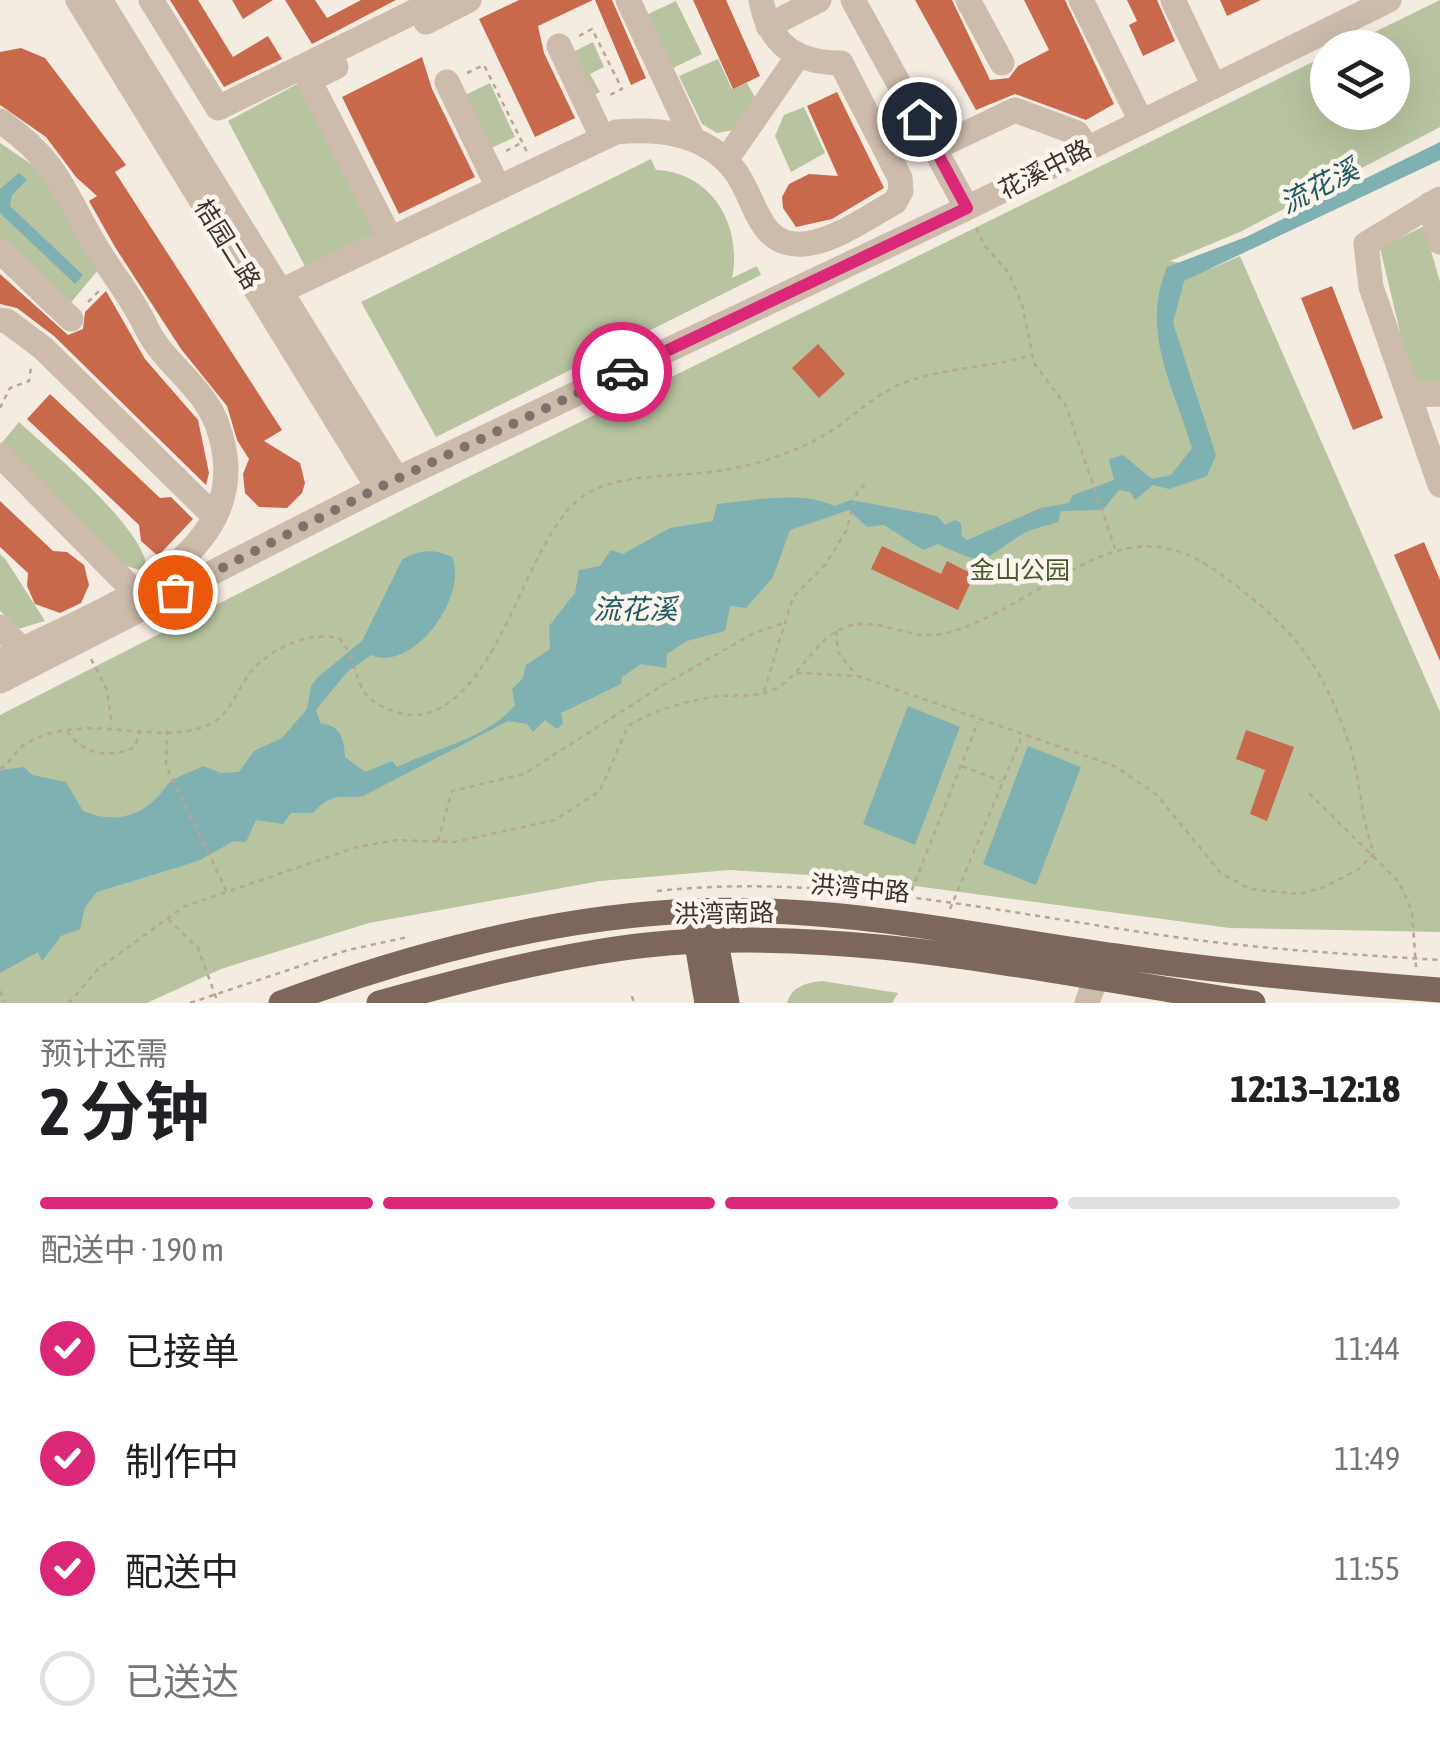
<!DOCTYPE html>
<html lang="zh">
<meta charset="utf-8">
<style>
body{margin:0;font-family:"Asap Condensed","Noto Sans SC",sans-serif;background:#f2f2f2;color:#202124;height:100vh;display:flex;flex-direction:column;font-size:38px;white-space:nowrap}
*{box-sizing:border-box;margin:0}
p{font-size:32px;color:#757577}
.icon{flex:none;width:55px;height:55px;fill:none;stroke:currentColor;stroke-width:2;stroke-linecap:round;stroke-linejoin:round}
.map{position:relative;height:1003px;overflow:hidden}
.details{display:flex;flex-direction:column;background:#fff;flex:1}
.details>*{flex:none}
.tools{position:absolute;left:1310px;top:30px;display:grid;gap:20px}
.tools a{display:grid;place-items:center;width:100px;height:100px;border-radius:50%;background:#fff;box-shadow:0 10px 40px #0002;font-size:50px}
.pin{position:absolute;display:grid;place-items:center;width:85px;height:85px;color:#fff;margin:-42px;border:5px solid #fff;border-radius:50%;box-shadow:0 2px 10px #0007}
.courier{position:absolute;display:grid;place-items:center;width:100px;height:100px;margin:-50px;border:8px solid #db2777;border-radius:50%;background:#fff;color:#222;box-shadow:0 2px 12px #0007}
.headline em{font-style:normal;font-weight:700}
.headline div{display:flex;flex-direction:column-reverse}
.headline{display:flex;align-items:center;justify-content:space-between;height:170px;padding:0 40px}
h1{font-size:65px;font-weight:700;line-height:75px}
.bar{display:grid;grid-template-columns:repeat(4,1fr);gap:15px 10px;align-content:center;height:120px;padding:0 40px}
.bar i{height:12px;border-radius:8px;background:#e0e0e0}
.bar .selected{background:#db2777}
.bar p{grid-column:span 4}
ol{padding:0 40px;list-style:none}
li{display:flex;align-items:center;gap:30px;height:110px}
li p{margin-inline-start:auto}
li .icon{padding:10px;border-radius:50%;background:#db2777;color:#fff;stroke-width:4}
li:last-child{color:#757577}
li i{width:55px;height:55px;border:5px solid #e0e0e0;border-radius:50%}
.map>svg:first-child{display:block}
</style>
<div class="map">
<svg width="1440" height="1003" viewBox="0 0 1440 1003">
<rect width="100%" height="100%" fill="#f4ebe1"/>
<path fill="#b8c4a0" d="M1440 0V127L1240 232 1170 261 1210 269 1240 256 1440 712V932L1230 928 855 878 730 870 600 881 369 923 221 969 147 1003H0V715L464 479 1327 55 1328 112H1392V48L1344 47Z
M676 1 702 54 671 69 646 15Z
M593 42 604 67 590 74 600 92 588 98 567 55Z
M718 59 732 89 747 83 756 99 733 130 717 133 702 124 679 76Z
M301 82 380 235 308 272 228 121Z
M490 83 515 137 485 151 459 98Z
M804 107 825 153 791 172 775 136 784 115Z
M0 143 40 170 98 270 68 306 0 239Z
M651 159 656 170C711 172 743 225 732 278L757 266 761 275 436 437 361 302Z
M1424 226 1440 282V385L1421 389 1411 378 1380 248Z
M19 422C49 450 150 532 147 572L119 564 0 445Z
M0 554 6 560 45 621 18 629 0 611Z
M822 981 898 993 892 1003H787C792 986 806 983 822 981Z"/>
<path fill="#7fb0b2" d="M1440 142V160L1184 281 1173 323 1216 455 1207 476 1169 489 1153 485 1135 500 1130 492 1119 490 1103 510 1061 511 1058 522C1045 526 1030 529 1019 536 978 563 987 566 938 544L923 550 884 525 867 527 849 510 790 530 773 577 746 608 730 606 725 631 687 641 667 654 666 668 641 664 622 677 621 684 561 713 563 723 557 729 545 720 533 732 527 724 508 721 363 796C340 799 333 791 313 813H291L283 824 256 820 246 842 234 841 198 861 97 892 85 907 80 929 61 936 42 961 38 952 0 973V770L24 767 32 775 66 782 83 811C117 826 148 814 167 785 172 778 194 771 203 766L221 773 239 772 254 751 282 738 307 709 311 686 318 677 362 641 402 560C417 550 435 548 452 557 469 596 413 673 371 655L347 672 316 710 321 724C341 725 344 739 345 757L365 772 392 761 397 767C433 749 489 738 515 705L512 689 523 678 526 665 550 649 549 626 575 593 579 570 600 566 611 550 623 554 670 528 713 521 717 504C751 501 802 490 834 506L851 500 937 516 945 525 955 520 961 523 962 536 967 540 1041 508 1069 503 1073 495 1114 480 1109 459 1123 455 1152 479 1171 475 1192 448C1173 385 1140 331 1167 267L1246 237Z
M19 173 27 180 12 195 10 206 83 275 75 284 0 213V189Z
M908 706 960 727 915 845 863 824Z
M1028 746 1081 767 1036 885 983 864Z"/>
<path fill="#c8694b" d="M170 0H198L233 57 268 36 282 59 224 87Z
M232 0H273L243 19Z
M285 0H315L327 18 361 0H396L312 44Z
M519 0H593L538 26 544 53 575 118 535 137 479 19Z
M595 0H612L646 78 631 85Z
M693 0H726L760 76 733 89Z
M915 0H952L990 80 1009 78 1018 66 1049 50 1024 0H1065L1114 104 1086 120 1015 94 976 110Z
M1127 0H1157L1175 41 1143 56 1129 25 1137 21Z
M1220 0H1261L1227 16Z
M21 48 45 58 126 165 115 172 282 430 264 441 300 463 305 483 302 493 287 508 259 507 245 493 243 474 249 459 237 440 227 406 181 349 115 247 89 201 97 196 76 177 46 137 0 105V52Z
M422 57 432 89 475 177 399 214 342 97Z
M837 92 884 188 832 219 796 227 783 208 782 197 789 184 809 174 838 176 807 106Z
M0 274 68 335 83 329 85 312 106 291 145 359 198 420 209 473 206 485 54 336 17 308 0 304Z
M1332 286 1383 418 1353 430 1301 298Z
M818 344 845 374 819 398 792 368Z
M50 394 160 498 171 497 193 519 158 556 141 541 139 525 27 419Z
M0 501 53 551 67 552 84 565 89 585 81 603 60 613 35 604 27 586 28 573 0 547Z
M1424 542 1440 580V661L1394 555Z
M882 546 941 574 947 561 974 575 958 610 871 569Z
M1246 730 1294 747 1267 821 1250 814 1265 770 1236 759Z"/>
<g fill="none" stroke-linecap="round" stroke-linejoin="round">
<path stroke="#b9a596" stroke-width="2.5" stroke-dasharray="5 5" stroke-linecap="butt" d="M579 36 592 29 622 89 608 96
M467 73 484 65 527 152
M506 151 521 143
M976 228 985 246 1009 273 1022 304 1034 363 1066 406 1116 551
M88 302 100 290
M0 408 10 388 29 381 31 367
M836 631 838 652 856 675
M91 659 107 690 112 726
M764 691 793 597 825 565 846 531 858 490 867 483
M167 730 166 766 227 892
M67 731C84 755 109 759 135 747L140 730
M962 766 1001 781
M0 769C12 762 15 749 27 743 88 709 156 748 208 725 233 715 238 683 256 666 277 646 313 630 340 639 363 667 349 695 390 710 398 713 410 716 419 715 501 701 522 547 578 500 612 471 679 478 724 470 761 464 806 449 837 427 861 410 877 393 906 382 946 367 991 368 1032 355
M1309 793 1399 882 1412 911 1416 967
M438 841 452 791 524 774 663 685 754 633 784 623
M657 891C827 873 993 911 1161 935 1254 949 1346 954 1440 960
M908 900 978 722
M950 909 1022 736
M168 919 198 948 218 1003
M0 991 5 1003
M632 996 634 1003
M69 1003 97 970 183 907 357 847 396 840 454 842 555 820 600 791 628 726C655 709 689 700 721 696 737 695 758 697 773 690 806 674 816 632 853 625 881 619 908 638 935 635 983 630 1052 576 1099 557 1160 533 1194 552 1243 591 1301 637 1324 672 1349 743 1361 779 1360 816 1374 853L1359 869 1324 887 1300 894 1249 889 1220 872 1156 794 1114 766 858 676 795 673
M190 1003 348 950 408 937"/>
<path stroke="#cdbbac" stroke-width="25" d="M78 0 378 488
M100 0 397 479
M151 0 218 108 438 0
M628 0 693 139
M853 0 967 208
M968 0 1002 63
M1081 0 1141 121
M1173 0 1214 86
M426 22 469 0
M768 26 819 0
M559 46 601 135
M336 67 309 80 389 236
M447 82 497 185
M0 121C58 161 62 189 95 245 112 274 133 298 147 329 165 365 205 387 218 427 265 562 90 612 0 661
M935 148 1015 110 1077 133 1087 148
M726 160 798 56
M1440 199 1366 244 1371 287 1440 485
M1430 204 1440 242
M0 251 71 319
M281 291 616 132C660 128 706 133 735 171 757 200 757 247 804 244 833 242 870 216 895 202L901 191 900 178 841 63C797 63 769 45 761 0
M0 320 7 321 43 348 215 517
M1406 386 1417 395 1440 394
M0 455 137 594
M0 627 22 649
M0 681 378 488 967 208 1389 0
M1087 1003 1095 980"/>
<path stroke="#7d675c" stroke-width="25" d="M713 925 727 1003
M694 926 707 1003
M281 1003C409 955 556 916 694 911 838 905 975 936 1116 956 1223 972 1332 982 1440 990
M379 1003C467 979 557 955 647 945 848 924 1055 974 1253 1003"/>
</g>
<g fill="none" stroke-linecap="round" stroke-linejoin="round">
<path stroke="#7c716b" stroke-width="10" stroke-dasharray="0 18" d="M175 592 378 488 622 372"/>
<path stroke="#db2777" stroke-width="12" d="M622 372 967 208 919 119"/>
</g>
<g text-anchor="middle" stroke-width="9" stroke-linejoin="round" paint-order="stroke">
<g font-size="25" fill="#3b302b" stroke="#fbf5ee">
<text transform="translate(1045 169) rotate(-27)" y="9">花溪中路</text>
<text transform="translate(228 244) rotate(58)" y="9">桔园二路</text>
<text transform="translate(860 888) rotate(5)" y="9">洪湾中路</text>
<text transform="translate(724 913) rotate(-1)" y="9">洪湾南路</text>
</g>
<g font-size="25" fill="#4a5a2e" stroke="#fbf5ee">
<text x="1020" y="579">金山公园</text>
</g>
<g font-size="28" font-style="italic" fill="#1f5a5e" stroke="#fbf5ee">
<text transform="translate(1319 186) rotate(-27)" y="10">流花溪</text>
<text x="635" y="619">流花溪</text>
</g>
</g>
</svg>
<div class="tools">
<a><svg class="icon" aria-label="layers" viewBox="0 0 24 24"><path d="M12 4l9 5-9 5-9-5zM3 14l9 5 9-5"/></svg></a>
</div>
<div class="pin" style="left:175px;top:592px;background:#ea580c"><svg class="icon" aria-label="bag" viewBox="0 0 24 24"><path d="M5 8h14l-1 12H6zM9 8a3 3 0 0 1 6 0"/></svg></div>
<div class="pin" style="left:919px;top:119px;background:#1f2937"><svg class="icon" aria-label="home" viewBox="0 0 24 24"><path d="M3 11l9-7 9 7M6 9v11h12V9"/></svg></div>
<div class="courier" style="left:622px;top:372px"><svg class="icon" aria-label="car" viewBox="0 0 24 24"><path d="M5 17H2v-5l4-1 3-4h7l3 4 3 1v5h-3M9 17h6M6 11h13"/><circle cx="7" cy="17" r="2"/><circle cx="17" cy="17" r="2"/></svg></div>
</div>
<section class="details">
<div class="headline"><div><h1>2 分钟</h1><p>预计还需</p></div><em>12:13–12:18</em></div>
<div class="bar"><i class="selected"></i><i class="selected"></i><i class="selected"></i><i></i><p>配送中 · 190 m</p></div>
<ol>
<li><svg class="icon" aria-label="check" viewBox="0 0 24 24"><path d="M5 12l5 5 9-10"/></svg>已接单<p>11:44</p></li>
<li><svg class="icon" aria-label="check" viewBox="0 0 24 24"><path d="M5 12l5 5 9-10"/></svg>制作中<p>11:49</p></li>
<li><svg class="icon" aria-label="check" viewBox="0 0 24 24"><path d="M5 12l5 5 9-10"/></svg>配送中<p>11:55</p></li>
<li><i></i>已送达</li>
</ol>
</section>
